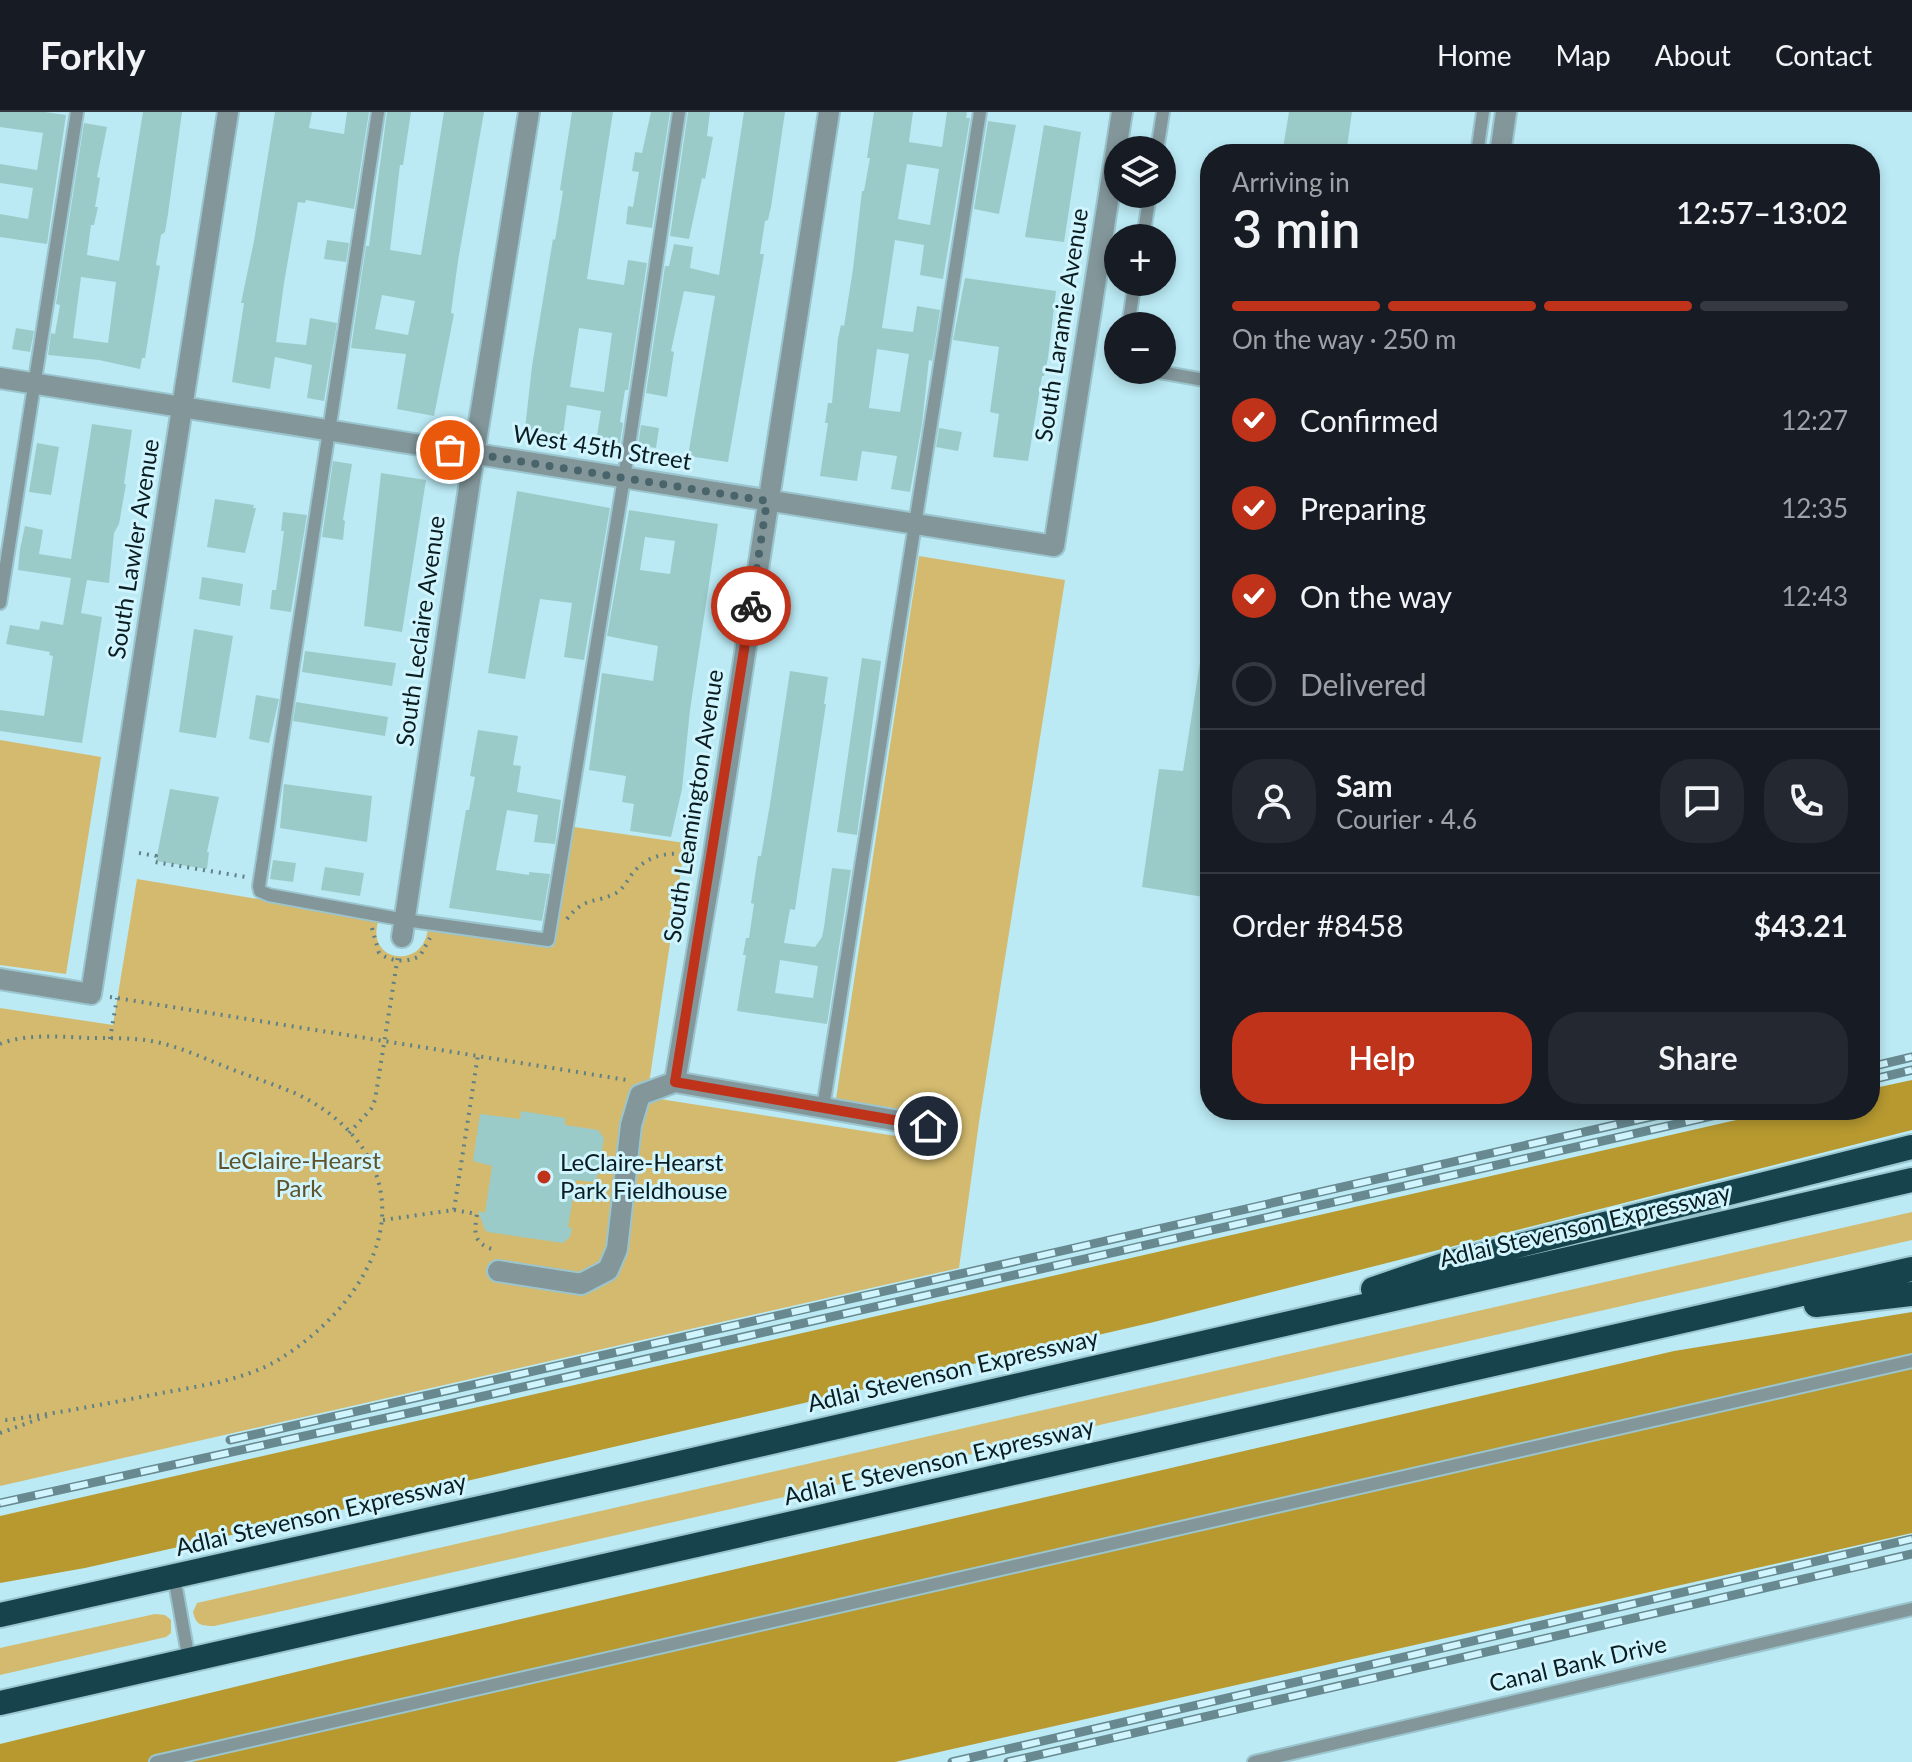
<!DOCTYPE html>
<meta charset="utf-8">
<style>
body{margin:0;font-family:Lato,sans-serif;background:#242831;color:#f1f3f6;height:100vh;display:flex;flex-direction:column;font-size:30px;white-space:nowrap}
*{box-sizing:border-box;margin:0}
p{font-size:26px;color:#9ea1a6}
.icon{flex:none;width:44px;height:44px;fill:none;stroke:currentColor;stroke-width:2;stroke-linecap:round;stroke-linejoin:round}
.map{position:relative;flex:1;overflow:hidden}
.panel{position:absolute;left:1200px;top:32px;width:680px;height:976px;display:flex;flex-direction:column;background:#171b24;border-radius:32px;box-shadow:0 4px 12px #0003}
.panel>*{flex:none}
.tools{position:absolute;left:1104px;top:24px;display:grid;gap:16px}
.tools a{display:grid;place-items:center;width:72px;height:72px;border-radius:50%;background:#171b24;box-shadow:0 4px 12px #0003;font-size:40px}
.pin{position:absolute;display:grid;place-items:center;width:68px;height:68px;color:#fff;margin:-34px;border:4px solid #fff;border-radius:50%;box-shadow:0 2px 8px #0007}
.courier{position:absolute;display:grid;place-items:center;width:80px;height:80px;margin:-40px;border:6px solid #bf331b;border-radius:50%;background:#fff;color:#222;box-shadow:0 2px 10px #0007}
.head em{font-style:normal;font-weight:600}
.head div{display:flex;flex-direction:column-reverse}
.head{display:flex;align-items:center;justify-content:space-between;height:136px;padding:0 32px}
h1{font-size:52px;font-weight:600;line-height:60px}
.bar{display:grid;grid-template-columns:repeat(4,1fr);gap:12px 8px;align-content:center;height:96px;padding:0 32px}
.bar i{height:10px;border-radius:6px;background:#363941}
.bar .current{background:#bf331b}
.bar p{grid-column:span 4}
.line{display:flex;align-items:center;gap:20px;padding:0 32px;border-top:2px solid #363941}
.line div{flex:1}
.round{display:grid;place-items:center;flex:none;width:84px;height:84px;border-radius:32px;background:#242831}
ol{padding:0 32px;list-style:none}
li{display:flex;align-items:center;gap:24px;height:88px}
li p{margin-inline-start:auto}
li .icon{padding:8px;border-radius:50%;background:#bf331b;color:#fff;stroke-width:4}
li:last-child{color:#9ea1a6}
li i{width:44px;height:44px;border:4px solid #363941;border-radius:50%}
.action{display:flex;gap:16px;margin-top:auto;padding:16px 32px}
.action a{flex:1;height:92px;border-radius:32px;background:#bf331b;color:#fff;font-size:32px;font-weight:600;line-height:92px;text-align:center}
.action a+a{background:#242831;color:#f1f3f6}
header{display:flex;align-items:center;gap:48px;box-sizing:border-box;height:112px;padding:0 40px;background:#171b24;border-bottom:2px solid #363941}
header strong{font-size:38px}
nav{display:flex;gap:44px;margin-inline-start:auto;font-size:28px}
.map>svg:first-child{display:block}
</style>
<header>
<strong>Forkly</strong>
<nav><a>Home</a><a>Map</a><a>About</a><a>Contact</a></nav>
</header>
<div class="map">
<svg width="1912" height="1650" viewBox="0 0 1912 1650">
<rect width="100%" height="100%" fill="#bbeaf4"/>
<path fill="#d3ba6e" d="M919 444 1065 468 979 1010 959 1156 0 1374V896L113 913 137 767 379 807C363 850 425 860 428 815L553 835 574 715 685 731 647 985 940 1031 943 1004 836 987Z
M0 628 101 645 66 862 0 853Z
M1912 1100V1128L296 1496 214 1514C201 1514 196 1513 193 1500L197 1491Z
M155 1502 165 1503 171 1508V1521L166 1525 0 1563V1536Z"/>
<path fill="#b79930" d="M1912 968V1018L1154 1210 289 1410 85 1456 0 1471V1404L1780 998H1870V977Z
M1912 1200V1421L895 1650H0V1632L345 1548 1674 1239Z"/>
<path fill="#9bcbc9" fill-rule="evenodd" d="M0 0H45L66 3 47 132 0 125V102L28 107 33 76 0 71V52L37 58 43 21 0 15Z
M143 0H182L168 102 165 120 161 123 156 153 160 154 145 246H142L140 257 99 248 48 243 51 221 55 222 60 193 56 192 84 11 107 15 97 65 100 66 95 95H98L94 113H91L87 143 119 149ZM81 165 116 170 108 231 73 226Z
M275 0H312L309 16 344 22 347 0H369L354 97 306 88 305 91 298 90 284 171 276 230 306 233 310 206 337 211 324 289 307 286 312 253 275 245 270 277 232 270 244 191H241L254 129Z
M387 0H411L403 53H400L390 138 421 143 444 0H484L458 149 451 201 454 202 434 304 397 297 406 242 351 236 366 134H369ZM382 183 415 189 408 223 375 217Z
M572 0H613L587 167 624 173 628 148 647 151 628 278H625L620 310 623 311 620 331 616 332 596 329 601 299 567 293 563 323 525 317 532 254 553 127 555 128 563 79 560 78 561 71ZM579 216 612 221 604 280 570 275Z
M651 0H670L652 116 626 112 628 94 633 95 639 60 632 59 635 40 642 41Z
M688 0H710L707 24 713 25 705 67 702 66 689 127 670 124Z
M744 0H785L771 95 768 108 765 109 760 142H764L728 350 688 344 715 184 684 179 671 239 674 240 667 285 646 281 665 154H669L674 132 693 135 690 156 719 163Z
M874 0H913L909 30 942 35 947 0H967L966 6H970L943 167 920 163 924 133 895 128 882 216 913 220 917 194 940 198 932 249 929 248 922 312 910 380 891 377 897 344 862 339 857 369 820 364 828 311H825L828 291H832L838 226 841 213 844 214 853 157 862 79H864L870 46H867ZM907 52 939 57 930 113 898 107ZM877 237 909 242 900 300 869 296Z
M1289 0H1352L1346 42H1282Z
M988 9 1016 13 999 102 974 97Z
M1044 13 1081 20 1064 130 1025 125Z
M327 128 349 131 346 150 324 147Z
M965 166 1056 179 1048 246 1044 264H1042L1028 349 993 345 999 302 990 300 999 235 953 228Z
M16 216 34 219 30 240 12 237Z
M92 312 132 318 124 372H126L119 412 114 421 109 471 87 468 81 501 102 505 82 631 0 619V598L44 604 53 544 49 543 50 540 6 532 10 513 39 518 41 509 63 513 71 466 18 458 20 437 25 414 43 418 39 442 71 447Z
M641 313 659 316 656 336 638 333Z
M939 316 962 320 958 339 936 335Z
M37 331 59 335 51 383 29 380Z
M333 349 352 352 343 408 345 409 343 428 322 425Z
M381 361 426 368 402 520 364 514Z
M517 379 610 396 584 548 564 545 572 491 540 487 525 567 488 561Z
M215 387 254 393 253 396H256L245 441 207 435Z
M629 398 718 412 690 598 682 677 671 725 630 719 634 692 622 690 626 664 589 658 602 561 653 569 658 534 607 524ZM645 425 675 429 670 462 640 458Z
M283 400 307 403 291 500 270 497 272 478H276L284 419H281Z
M202 465 243 472 240 494 199 487Z
M194 517 233 524 216 626 179 620Z
M305 539 396 551 392 574 302 560Z
M1201 544 1210 545V786L1142 775 1159 657 1183 659Z
M862 546 881 549 857 723 837 720Z
M790 559 828 565 824 592H826L798 777 795 798 790 797 784 831 815 835 822 825 824 815 832 756 851 758 827 912 737 899 746 843H743L746 826H749L754 792 751 791 758 744H761L770 692ZM780 848 818 854 813 886 775 881Z
M256 583 279 587 269 631 249 627Z
M296 590 388 605 385 624 293 609Z
M478 618 518 624 513 653 521 654 517 680 561 688 555 732 534 730 538 703 507 698 496 758 529 763V760L550 762 542 809 449 796 466 698H469L475 665 470 664Z
M284 672 372 684 367 730 280 716Z
M170 677 219 685 207 740H209L207 757 156 749Z
M273 748 296 751 293 770 270 767Z
M325 755 364 761 360 784 321 778Z
M521 999 565 1006V1013L598 1018 604 1026 597 1066 591 1070 576 1068 568 1115 572 1116 570 1125 563 1131 488 1120 485 1118 478 1099 485 1101 492 1054 473 1049 480 1002 520 1007Z"/>
<g fill="none" stroke-linecap="round" stroke-linejoin="round">
<g stroke="#9bc5ce" stroke-width="16">
<path id="service" d="M378 0 259 774 260 779 269 783 405 808 548 828 624 366 679 0
M1157 38 1163 0
M1477 42 1483 0
M1143 126 1150 82
M1128 214 1135 170
M1148 258 1210 269
M0 491 77 0
M823 996 980 0
M174 1465 189 1548
M156 1650 1912 1249
M1254 1650 1912 1497"/>
</g>
<g stroke="#9bc5ce" stroke-width="24">
<path id="minor" d="M1500 42 1506 0
M0 266 1054 434 1122 0
M402 825 474 342 529 0
M0 867 91 882 228 0
M675 970 713 747 829 0
M675 970 928 1014
M498 1159 581 1172 608 1158 617 1137 631 1013 640 983 675 970"/>
</g>
<g stroke="#9bc5ce" stroke-width="28">
<path id="motorway" d="M1373 1177 1449 1151 1912 1035
M1816 1193 1912 1182
M0 1503 632 1362 1912 1068
M0 1591 1912 1157"/>
</g>
<path stroke="#608087" stroke-width="4" stroke-dasharray="2 6" stroke-linecap="butt" d="M139 741 156 744 155 750 246 765
M567 807C585 784 595 792 616 781 623 777 627 769 632 762 646 744 667 739 689 743
M372 816 379 841C392 850 405 851 420 844L430 826
M110 885 627 968
M110 927 117 886
M0 932C26 921 63 925 90 926 108 926 127 926 145 928 175 932 203 946 231 957 254 966 277 973 299 983 362 1014 400 1073 374 1141 356 1186 319 1223 278 1248 245 1268 199 1274 162 1281 110 1291 59 1301 7 1308L0 1307
M349 1021 371 997 375 988 398 844
M454 1098 477 1102C474 1121 473 1132 495 1138
M383 1108 454 1098 478 943
M0 1321 47 1304"/>
<use href="#service" stroke="#83969a" stroke-width="12"/>
<use href="#minor" stroke="#83969a" stroke-width="20"/>
<use href="#motorway" stroke="#16434c" stroke-width="24"/>
<g stroke="#688990" stroke-width="9">
<path id="rail" d="M1870 955 1912 945
M1870 968 1912 958
M230 1328 1681 998
M0 1391 418 1299 1738 998
M952 1650 1912 1427
M1008 1650 1912 1442"/>
</g>
<use href="#rail" stroke="#d0f5fe" stroke-width="6" stroke-dasharray="18" stroke-linecap="butt"/>
</g>
<g fill="none" stroke-linecap="round" stroke-linejoin="round">
<path stroke="#49656b" stroke-width="8" stroke-dasharray="0 14.4" d="M450 338 767 389 751 494"/>
<path stroke="#bf331b" stroke-width="10" d="M751 494 675 970 928 1014"/>
</g>
<circle fill="#bf331b" stroke="#d0f5fe" stroke-width="3" cx="544" cy="1065" r="8"/>
<g text-anchor="middle" stroke-width="6" stroke-linejoin="round" paint-order="stroke">
<g font-size="24" fill="#0b1d21" stroke="#d0f5fe">
<text transform="translate(1062 213) rotate(-81)" y="8">South Laramie Avenue</text>
<text transform="translate(602 336) rotate(9)" y="8">West 45th Street</text>
<text transform="translate(134 437) rotate(-81)" y="8">South Lawler Avenue</text>
<text transform="translate(421 519) rotate(-82)" y="8">South Leclaire Avenue</text>
<text transform="translate(694 694) rotate(-81)" y="8">South Leamington Avenue</text>
<text transform="translate(1585 1114) rotate(-13)" y="8">Adlai Stevenson Expressway</text>
<text transform="translate(953 1259) rotate(-13)" y="8">Adlai Stevenson Expressway</text>
<text transform="translate(939 1350) rotate(-13)" y="8">Adlai E Stevenson Expressway</text>
<text transform="translate(321 1403) rotate(-13)" y="8">Adlai Stevenson Expressway</text>
<text transform="translate(1578 1552) rotate(-13)" y="8">Canal Bank Drive</text>
</g>
<g font-size="24" fill="#605329" stroke="#d0f5fe">
<text x="299" y="1057">LeClaire-Hearst<tspan x="299" dy="28">Park</tspan></text>
</g>
<g font-size="24" fill="#0b1d21" stroke="#d0f5fe" text-anchor="start">
<text x="560" y="1059">LeClaire-Hearst<tspan x="560" dy="28">Park Fieldhouse</tspan></text>
</g>
</g>
</svg>
<div class="tools">
<a><svg class="icon" aria-label="layers" viewBox="0 0 24 24"><path d="M12 4l9 5-9 5-9-5zM3 14l9 5 9-5"/></svg></a>
<a>+</a>
<a>−</a>
</div>
<div class="pin" style="left:450px;top:338px;background:#ea580c"><svg class="icon" aria-label="bag" viewBox="0 0 24 24"><path d="M5 8h14l-1 12H6zM9 8a3 3 0 0 1 6 0"/></svg></div>
<div class="pin" style="left:928px;top:1014px;background:#1f2937"><svg class="icon" aria-label="home" viewBox="0 0 24 24"><path d="M3 11l9-7 9 7M6 9v11h12V9"/></svg></div>
<div class="courier" style="left:751px;top:494px"><svg class="icon" aria-label="bike" viewBox="0 0 24 24"><circle cx="6" cy="16" r="4"/><circle cx="18" cy="16" r="4"/><path d="M6 16l4-8h5l3 8M10 8l3 8H6M13 5h3"/></svg></div>
<section class="panel">
<div class="head"><div><h1>3 min</h1><p>Arriving in</p></div><em>12:57–13:02</em></div>
<div class="bar"><i class="current"></i><i class="current"></i><i class="current"></i><i></i><p>On the way · 250 m</p></div>
<ol>
<li><svg class="icon" aria-label="check" viewBox="0 0 24 24"><path d="M5 12l5 5 9-10"/></svg>Confirmed<p>12:27</p></li>
<li><svg class="icon" aria-label="check" viewBox="0 0 24 24"><path d="M5 12l5 5 9-10"/></svg>Preparing<p>12:35</p></li>
<li><svg class="icon" aria-label="check" viewBox="0 0 24 24"><path d="M5 12l5 5 9-10"/></svg>On the way<p>12:43</p></li>
<li><i></i>Delivered</li>
</ol>
<div class="line" style="height:144px"><a class="round"><svg class="icon" aria-label="person" viewBox="0 0 24 24"><circle cx="12" cy="8" r="4"/><path d="M4 21q1-7 8-7t8 7"/></svg></a><div><b>Sam</b><p>Courier · 4.6</p></div><a class="round"><svg class="icon" aria-label="chat" viewBox="0 0 24 24"><path d="M4 5h16v11H9l-5 4z"/></svg></a><a class="round"><svg class="icon" aria-label="phone" viewBox="0 0 24 24"><path d="M5 4h4l2 5-3 2q2 4 5 5l2-3 5 2v4C11 20 4 13 5 4z"/></svg></a></div>
<div class="line" style="height:104px"><div>Order #8458</div><b>$43.21</b></div>
<div class="action"><a>Help</a><a>Share</a></div>
</section>
</div>
